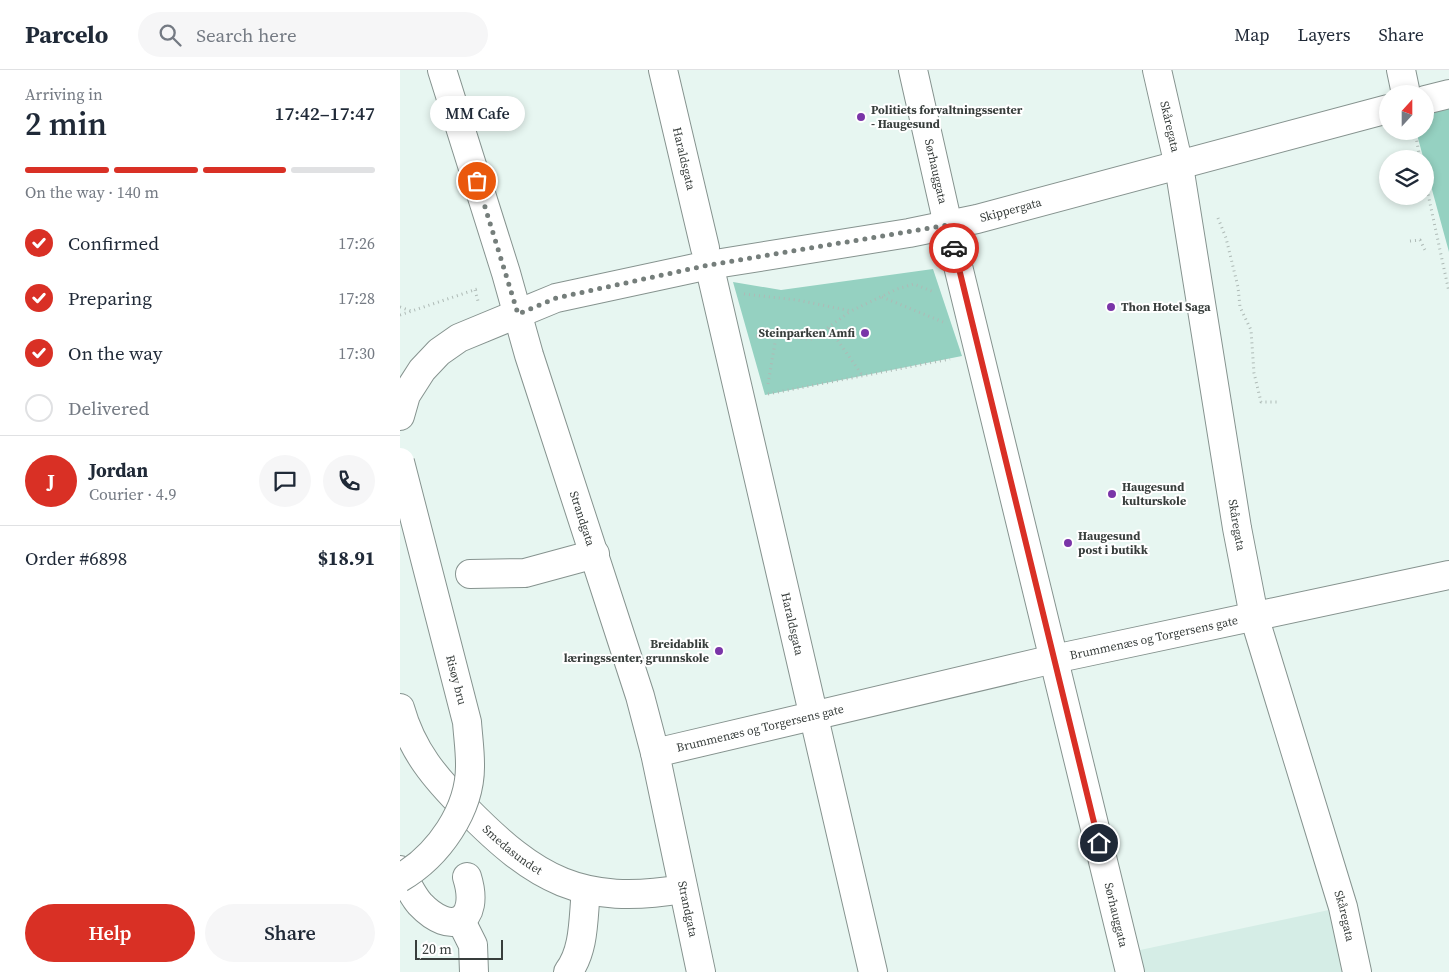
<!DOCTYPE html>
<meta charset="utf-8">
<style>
body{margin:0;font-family:"Source Serif 4",serif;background:#f6f6f7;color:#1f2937;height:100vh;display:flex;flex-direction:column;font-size:19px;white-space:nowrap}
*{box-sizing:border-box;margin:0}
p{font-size:16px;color:#747a83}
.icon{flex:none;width:28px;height:28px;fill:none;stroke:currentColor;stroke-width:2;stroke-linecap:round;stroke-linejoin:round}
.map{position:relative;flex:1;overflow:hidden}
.side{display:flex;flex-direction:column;background:#fff;width:400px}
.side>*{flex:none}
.needle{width:32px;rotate:21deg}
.buttons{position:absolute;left:979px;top:15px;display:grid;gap:10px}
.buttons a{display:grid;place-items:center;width:55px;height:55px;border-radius:50%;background:#fff;box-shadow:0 2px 8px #0003;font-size:25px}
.scale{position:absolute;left:15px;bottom:12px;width:88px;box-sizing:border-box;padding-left:5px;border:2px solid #383e3c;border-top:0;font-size:14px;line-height:18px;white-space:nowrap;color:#383e3c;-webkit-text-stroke:4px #fff;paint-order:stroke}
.pin{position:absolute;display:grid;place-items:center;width:42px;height:42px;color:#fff;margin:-21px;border:2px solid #fff;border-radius:50%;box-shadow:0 1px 5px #0007}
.courier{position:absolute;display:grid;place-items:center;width:50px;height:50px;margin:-25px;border:4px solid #d93025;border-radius:50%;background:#fff;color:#222;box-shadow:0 1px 6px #0007}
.bubble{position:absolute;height:35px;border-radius:18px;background:#fff;box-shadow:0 2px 8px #0003;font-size:16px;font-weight:600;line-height:35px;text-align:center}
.overview em{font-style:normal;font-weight:600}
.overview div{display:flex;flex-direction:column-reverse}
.overview{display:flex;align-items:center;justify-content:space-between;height:85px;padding:0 25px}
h1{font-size:32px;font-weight:600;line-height:38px}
.bar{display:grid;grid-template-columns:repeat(4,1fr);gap:8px 5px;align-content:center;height:60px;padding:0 25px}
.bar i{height:6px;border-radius:4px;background:#e0e1e3}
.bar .on{background:#d93025}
.bar p{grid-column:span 4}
.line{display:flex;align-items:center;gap:12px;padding:0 25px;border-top:1px solid #e0e1e3}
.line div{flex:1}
.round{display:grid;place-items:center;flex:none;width:52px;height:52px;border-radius:26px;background:#f6f6f7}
ol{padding:0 25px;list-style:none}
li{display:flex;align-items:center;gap:15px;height:55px}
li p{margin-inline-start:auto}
li .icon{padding:5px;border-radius:50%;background:#d93025;color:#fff;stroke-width:4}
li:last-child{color:#747a83}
li i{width:28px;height:28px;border:2px solid #e0e1e3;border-radius:50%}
.button{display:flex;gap:10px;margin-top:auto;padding:10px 25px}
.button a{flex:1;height:58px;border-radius:30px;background:#d93025;color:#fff;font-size:20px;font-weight:600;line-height:58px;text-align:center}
.button a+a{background:#f6f6f7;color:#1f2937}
header{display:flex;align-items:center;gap:30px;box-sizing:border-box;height:70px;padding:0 25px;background:#fff;border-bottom:1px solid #e0e1e3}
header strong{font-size:24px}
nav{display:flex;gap:28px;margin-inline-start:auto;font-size:18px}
.search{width:350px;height:45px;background:#f6f6f7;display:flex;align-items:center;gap:12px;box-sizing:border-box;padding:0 18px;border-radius:28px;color:#747a83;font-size:19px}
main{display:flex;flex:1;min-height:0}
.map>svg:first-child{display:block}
</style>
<header>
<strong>Parcelo</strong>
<div class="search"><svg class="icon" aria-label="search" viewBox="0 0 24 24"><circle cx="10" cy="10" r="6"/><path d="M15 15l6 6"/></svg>Search here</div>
<nav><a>Map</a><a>Layers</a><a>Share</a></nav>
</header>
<main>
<section class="side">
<div class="overview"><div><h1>2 min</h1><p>Arriving in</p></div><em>17:42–17:47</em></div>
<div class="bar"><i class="on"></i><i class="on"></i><i class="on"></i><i></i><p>On the way · 140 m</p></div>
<ol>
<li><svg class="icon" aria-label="check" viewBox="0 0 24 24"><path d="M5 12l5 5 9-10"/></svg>Confirmed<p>17:26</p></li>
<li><svg class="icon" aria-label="check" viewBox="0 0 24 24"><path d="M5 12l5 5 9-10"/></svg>Preparing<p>17:28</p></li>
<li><svg class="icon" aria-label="check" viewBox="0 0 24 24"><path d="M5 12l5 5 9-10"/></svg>On the way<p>17:30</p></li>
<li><i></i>Delivered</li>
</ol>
<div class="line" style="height:90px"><b class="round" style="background:#d93025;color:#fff">J</b><div><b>Jordan</b><p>Courier · 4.9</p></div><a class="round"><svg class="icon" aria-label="chat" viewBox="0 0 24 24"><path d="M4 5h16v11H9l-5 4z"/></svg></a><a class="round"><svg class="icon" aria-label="phone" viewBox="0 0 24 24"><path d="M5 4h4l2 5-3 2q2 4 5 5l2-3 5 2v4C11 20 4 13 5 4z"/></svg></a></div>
<div class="line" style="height:65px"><div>Order #6898</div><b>$18.91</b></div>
<div class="button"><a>Help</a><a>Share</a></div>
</section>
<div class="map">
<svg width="1049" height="902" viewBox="0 0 1049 902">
<rect width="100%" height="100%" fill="#e7f6f1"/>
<path fill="#d5ede6" d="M943 837 957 902H730L726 883Z"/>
<path fill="#95d1c1" d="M1049 30V182L1016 61H1025V33Z
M533 199 562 286 365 325 333 212 381 220Z"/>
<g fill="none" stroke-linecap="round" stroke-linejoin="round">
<g stroke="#86938f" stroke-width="30">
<g id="minor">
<path id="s1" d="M42 0 106 203 129 285 240 626 255 683 301 902"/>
<path id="s2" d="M263 0 305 178"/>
<path id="s3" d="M513 0 548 155 730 902"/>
<path id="s4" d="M757 0 779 96 837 458 854 546 943 837 957 902"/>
<path d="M1001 0 1006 24"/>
<path id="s5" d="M312 207 473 902"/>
<path d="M70 504 125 503 195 484"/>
<path id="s6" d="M0 638C12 681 35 708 66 739 136 810 181 836 283 819"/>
<path id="s7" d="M255 683 654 589 1049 505"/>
<path d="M0 800C5 810 12 825 20 834 51 867 81 852 67 807"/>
<path d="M61 851 73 875 74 902"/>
<path d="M168 902C185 880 183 847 186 820"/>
</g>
</g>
<g stroke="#86938f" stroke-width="30">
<g id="major">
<path d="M1025 30 1049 24"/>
<path id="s8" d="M0 346 6 325 22 300 39 282 59 268 156 228 309 195 509 163 577 149 988 39"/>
</g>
</g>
<path stroke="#aebab6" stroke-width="3" stroke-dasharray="1 4" stroke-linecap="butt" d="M1015 61 1020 89
M1025 110 1049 222
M818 148 826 168 838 217 840 237 851 260 854 303 861 332H880
M1010 171 1020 170 1026 182
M75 220 78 231
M344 224 397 230 451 241 497 219 514 214 534 222
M482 227 543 252
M0 237 11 241
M0 245 80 218
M429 258 462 305
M356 266 412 269 451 241
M368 314 376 267
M368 324 550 289"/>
<use href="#minor" stroke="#fff" stroke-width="28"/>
<use href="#major" stroke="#fff" stroke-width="28"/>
<g stroke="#86938f" stroke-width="30" stroke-linecap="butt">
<g id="major-bridge">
<path id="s9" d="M0 392 67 652C68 666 70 680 70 694 71 740 38 786 0 808"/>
</g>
</g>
<use href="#major-bridge" stroke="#fff" stroke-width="28"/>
</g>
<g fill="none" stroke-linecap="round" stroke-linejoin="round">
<path stroke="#757e7b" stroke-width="5" stroke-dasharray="0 9" d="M77 111 118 244 156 228 309 195 548 155 554 178"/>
<path stroke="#d93025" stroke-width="6" d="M554 178 699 773"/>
</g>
<g fill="#7a35a8" stroke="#fff" stroke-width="2">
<circle cx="461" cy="47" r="5"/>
<circle cx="711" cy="237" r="5"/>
<circle cx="465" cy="263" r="5"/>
<circle cx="712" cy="424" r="5"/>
<circle cx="668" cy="473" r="5"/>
<circle cx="319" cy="581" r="5"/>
</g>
<g text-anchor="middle" stroke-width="4" stroke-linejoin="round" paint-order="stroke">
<g font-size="12" font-weight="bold" fill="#383e3c" stroke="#fff" text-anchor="start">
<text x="471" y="44">Politiets forvaltningssenter<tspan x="471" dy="14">- Haugesund</tspan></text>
<text x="721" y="241">Thon Hotel Saga</text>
<text x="455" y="267" text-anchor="end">Steinparken Amfi</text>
<text x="722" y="421">Haugesund<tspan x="722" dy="14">kulturskole</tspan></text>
<text x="678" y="470">Haugesund<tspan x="678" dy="14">post i butikk</tspan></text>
<text x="309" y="578" text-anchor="end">Breidablik<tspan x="309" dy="14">læringssenter, grunnskole</tspan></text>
</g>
<g font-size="12" fill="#383e3c" stroke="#fff">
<text dy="4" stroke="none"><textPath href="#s4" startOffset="58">Skåregata</textPath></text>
<text dy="4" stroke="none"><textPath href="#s2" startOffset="91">Haraldsgata</textPath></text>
<text dy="4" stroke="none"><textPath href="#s3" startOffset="104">Sørhauggata</textPath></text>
<text dy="4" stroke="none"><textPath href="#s8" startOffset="669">Skippergata</textPath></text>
<text dy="4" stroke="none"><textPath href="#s1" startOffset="470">Strandgata</textPath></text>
<text dy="4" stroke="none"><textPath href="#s4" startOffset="462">Skåregata</textPath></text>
<text dy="4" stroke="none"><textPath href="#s5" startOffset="356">Haraldsgata</textPath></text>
<text dy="4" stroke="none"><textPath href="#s7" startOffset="512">Brummenæs og Torgersens gate</textPath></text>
<text dy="4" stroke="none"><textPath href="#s9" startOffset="225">Risøy bru</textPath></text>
<text dy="4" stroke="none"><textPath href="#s7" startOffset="108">Brummenæs og Torgersens gate</textPath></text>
<text dy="4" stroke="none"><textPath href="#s6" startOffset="184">Smedasundet</textPath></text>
<text dy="4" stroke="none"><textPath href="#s1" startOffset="875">Strandgata</textPath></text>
<text dy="4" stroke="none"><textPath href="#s3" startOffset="869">Sørhauggata</textPath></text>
<text dy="4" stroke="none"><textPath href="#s4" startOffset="868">Skåregata</textPath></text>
</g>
</g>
</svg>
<div class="buttons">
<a><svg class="needle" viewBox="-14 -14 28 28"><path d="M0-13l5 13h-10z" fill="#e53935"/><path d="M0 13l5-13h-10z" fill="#747a83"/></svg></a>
<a><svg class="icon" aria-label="layers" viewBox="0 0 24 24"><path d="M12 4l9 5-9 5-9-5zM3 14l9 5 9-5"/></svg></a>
</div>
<div class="scale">20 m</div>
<div class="pin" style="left:77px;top:111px;background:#ea580c"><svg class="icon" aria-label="bag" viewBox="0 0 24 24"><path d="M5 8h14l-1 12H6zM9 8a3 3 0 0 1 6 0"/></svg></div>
<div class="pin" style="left:699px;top:773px;background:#1f2937"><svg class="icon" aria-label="home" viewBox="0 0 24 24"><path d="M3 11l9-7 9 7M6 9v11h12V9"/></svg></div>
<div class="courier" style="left:554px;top:178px"><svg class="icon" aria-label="car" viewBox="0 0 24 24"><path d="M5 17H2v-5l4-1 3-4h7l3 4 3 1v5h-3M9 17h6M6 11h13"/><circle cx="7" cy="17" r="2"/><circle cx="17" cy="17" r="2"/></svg></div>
<div class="bubble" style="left:30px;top:26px;width:95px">MM Cafe</div>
</div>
</main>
